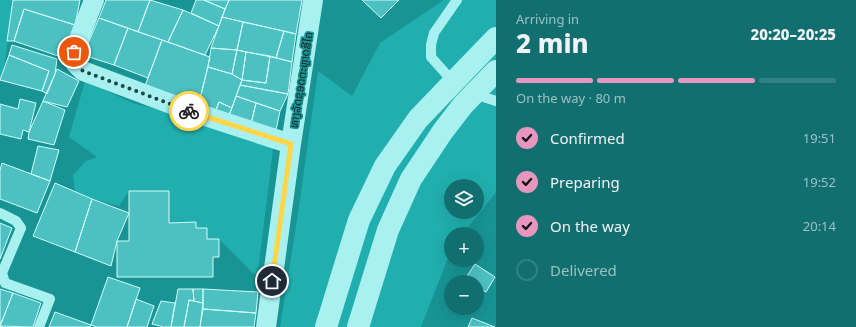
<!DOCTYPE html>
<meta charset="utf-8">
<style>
body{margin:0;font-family:"Noto Sans","Noto Sans Lao",sans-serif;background:#1f7778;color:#f1f3f6;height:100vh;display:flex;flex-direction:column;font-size:15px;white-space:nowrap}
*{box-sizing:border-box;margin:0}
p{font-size:13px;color:#9cc1c3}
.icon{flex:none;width:22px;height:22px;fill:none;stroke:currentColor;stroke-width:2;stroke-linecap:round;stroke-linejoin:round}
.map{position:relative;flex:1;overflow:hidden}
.drawer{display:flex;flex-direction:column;background:#126f70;width:360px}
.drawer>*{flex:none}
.tools{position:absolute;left:444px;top:179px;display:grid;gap:8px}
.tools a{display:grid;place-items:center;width:40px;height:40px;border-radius:50%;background:#126f70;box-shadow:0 4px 16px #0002;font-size:20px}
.pin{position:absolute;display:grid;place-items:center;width:34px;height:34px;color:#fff;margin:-17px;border:2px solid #fff;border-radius:50%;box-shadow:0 1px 4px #0007}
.courier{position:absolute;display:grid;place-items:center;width:40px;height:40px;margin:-20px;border:3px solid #ffd54a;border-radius:50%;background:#fff;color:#222;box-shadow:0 1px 5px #0007}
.head em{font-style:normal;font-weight:800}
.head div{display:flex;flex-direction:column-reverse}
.head{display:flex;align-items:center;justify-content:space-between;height:68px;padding:0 20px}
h1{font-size:26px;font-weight:800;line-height:30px}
.bar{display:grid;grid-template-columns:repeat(4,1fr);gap:6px 4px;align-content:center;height:48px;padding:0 20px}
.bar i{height:5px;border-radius:3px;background:#318183}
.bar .selected{background:#e797bd}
.bar p{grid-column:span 4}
ol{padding:0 20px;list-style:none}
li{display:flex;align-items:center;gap:12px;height:44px}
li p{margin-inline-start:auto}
li .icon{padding:4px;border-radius:50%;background:#e797bd;color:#111;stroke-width:4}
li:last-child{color:#9cc1c3}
li i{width:22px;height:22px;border:2px solid #318183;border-radius:50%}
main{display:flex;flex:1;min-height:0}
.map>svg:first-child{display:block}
</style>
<main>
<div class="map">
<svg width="496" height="327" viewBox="0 0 496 327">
<rect width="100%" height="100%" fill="#189495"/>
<path fill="#20afae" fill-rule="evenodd" d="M0 0H13L5 62 0 81Z
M444 0H496V192L463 234H451V250L421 327H280L298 214 318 71 352 96 380 43ZM451 186H477V212H451Z
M85 81 135 104 188 115 274 141 259 264 255 275 219 239H207V228H196V222L169 223 168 191H129L119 206 92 199 75 191 73 175 86 161 97 157 69 137Z"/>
<path fill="#4dc1c2" stroke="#d0fcfb" d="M13 0H80L75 25 24 9 14 41H7Z
M106 0H150L138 32 99 18Z
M150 0 183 10 168 42 138 32Z
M196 0H204L225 9 219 26 191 13Z
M204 0H229L225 9Z
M229 0H302L296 34 222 17Z
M362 0H399L381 18Z
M24 9 75 25 64 58 14 41Z
M183 10 219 26 205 55 168 42Z
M222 17 243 22 237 50 211 48Z
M99 18 128 28 114 65 83 55Z
M243 22 284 31 276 58 237 50Z
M128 28 162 40 148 78 114 65Z
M284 31 296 34 292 62 276 58Z
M162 40 210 57 199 103 145 86Z
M12 45 57 59 55 74 47 94 42 91 49 71 9 55Z
M211 48 237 50 232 74 208 67Z
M237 50 246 52 242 80 232 74Z
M246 52 270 56 266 83 242 80Z
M9 55 49 71 42 91 0 80Z
M270 56 292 62 288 94 240 85 242 80 266 83Z
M208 67 232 74 242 80 232 108 219 102 216 110 199 103Z
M57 69 79 81 67 107 43 101Z
M240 85 288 94 280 111 236 96Z
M236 96 256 103 251 124 228 118Z
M20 99 36 103 29 132 23 130 21 139 0 134V104L18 109Z
M43 101 65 110 54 145 28 139 29 132Z
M219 102 232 108 228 118 216 110Z
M256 103 280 111 276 130 251 124Z
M38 146 59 150 50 181 31 174Z
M2 163 50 181 37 213 0 199V170Z
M55 183 92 199 75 252 33 236Z
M129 191H169V223L196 222V228H207V239H219V257H213V277H117V241H129Z
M92 199 129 213 117 241 111 266 75 252Z
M0 223 12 228 0 259Z
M475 264 495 277 486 292 477 287V282H469L465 279Z
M108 277 140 288 127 327H97L91 325Z
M0 289 13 293 0 326 3 327H0Z
M178 289H193L194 301 189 300 184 327H171Z
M193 289H203V303L194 301Z
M203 289 258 292 256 313 203 309Z
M13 293 41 303 33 327 0 326Z
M136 299 154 306 147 327H127Z
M189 300 203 303 200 327H184Z
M161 301 175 303 171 327H164L152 324Z
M203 309 256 313 254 327H200Z
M55 312 91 325 90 327H49Z
M472 318 495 327H468Z"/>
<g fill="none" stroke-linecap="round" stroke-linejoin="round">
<path stroke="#a9f1f0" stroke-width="10" d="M454 83 431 57V45L434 33 457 0
M474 94 496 101
M0 213 16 221 21 228 2 273 5 283 50 299 39 327"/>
<path stroke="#a9f1f0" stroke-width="20" d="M94 0 74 52 75 63 83 71 187 110 291 144
M266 327 291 144 313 0"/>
<path stroke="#a9f1f0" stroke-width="22" d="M326 327 359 220 385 166 418 119 496 38
M358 327 388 230 411 179 443 131 463 105 496 71"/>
</g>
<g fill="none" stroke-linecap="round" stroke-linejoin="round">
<path stroke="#1b4747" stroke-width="4" stroke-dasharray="0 7.2" d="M74 52 75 63 83 71 189 111"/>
<path stroke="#ffd54a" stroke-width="5" d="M189 111 291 144 272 281"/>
</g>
<g text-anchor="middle" stroke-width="3.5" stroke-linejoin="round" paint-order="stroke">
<g font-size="11" fill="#1d1d1d" stroke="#189495">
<text transform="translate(301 80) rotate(-81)" y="4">ທາງລັດຊອດຕະຫຼາດສີໄຄ</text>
</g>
</g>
</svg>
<div class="tools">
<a><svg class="icon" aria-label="layers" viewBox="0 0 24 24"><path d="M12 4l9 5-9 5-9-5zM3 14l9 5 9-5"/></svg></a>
<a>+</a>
<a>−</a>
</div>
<div class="pin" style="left:74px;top:52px;background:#ea580c"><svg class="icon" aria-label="bag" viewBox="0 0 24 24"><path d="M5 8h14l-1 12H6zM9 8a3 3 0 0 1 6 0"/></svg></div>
<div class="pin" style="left:272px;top:281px;background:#1f2937"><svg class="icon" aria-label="home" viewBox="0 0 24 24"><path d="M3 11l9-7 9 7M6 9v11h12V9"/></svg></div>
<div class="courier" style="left:189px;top:111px"><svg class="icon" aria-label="bike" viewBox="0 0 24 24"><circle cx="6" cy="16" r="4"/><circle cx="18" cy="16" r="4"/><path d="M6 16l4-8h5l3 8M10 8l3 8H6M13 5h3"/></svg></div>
</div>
<section class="drawer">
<div class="head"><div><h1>2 min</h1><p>Arriving in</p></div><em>20:20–20:25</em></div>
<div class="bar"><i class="selected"></i><i class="selected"></i><i class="selected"></i><i></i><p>On the way · 80 m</p></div>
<ol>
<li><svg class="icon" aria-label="check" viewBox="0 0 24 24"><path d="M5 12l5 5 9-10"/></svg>Confirmed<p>19:51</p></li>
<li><svg class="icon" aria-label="check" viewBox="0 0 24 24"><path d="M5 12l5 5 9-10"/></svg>Preparing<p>19:52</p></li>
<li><svg class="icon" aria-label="check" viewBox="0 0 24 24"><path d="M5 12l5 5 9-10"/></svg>On the way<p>20:14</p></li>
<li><i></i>Delivered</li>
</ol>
</section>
</main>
